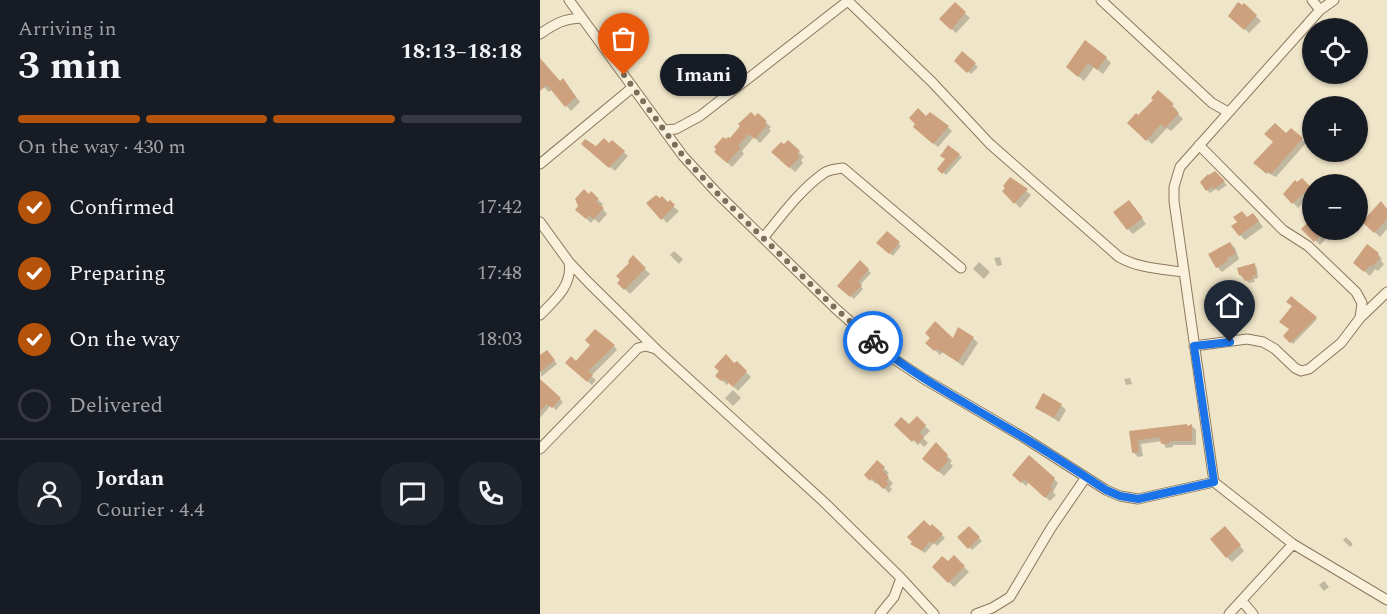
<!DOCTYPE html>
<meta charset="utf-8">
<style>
body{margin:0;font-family:Spectral,serif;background:#20242c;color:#f1f3f6;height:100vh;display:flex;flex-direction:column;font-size:22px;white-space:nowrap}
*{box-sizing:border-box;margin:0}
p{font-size:20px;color:#9ea1a6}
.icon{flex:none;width:33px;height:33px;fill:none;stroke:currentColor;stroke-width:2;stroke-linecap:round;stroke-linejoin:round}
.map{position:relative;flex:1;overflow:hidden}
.drawer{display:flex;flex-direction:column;background:#171b24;width:540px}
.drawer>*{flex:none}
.controls{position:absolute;left:762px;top:18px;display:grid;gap:12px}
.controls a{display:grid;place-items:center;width:66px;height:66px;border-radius:50%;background:#171b24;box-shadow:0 2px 4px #0004;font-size:30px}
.pin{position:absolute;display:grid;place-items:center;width:51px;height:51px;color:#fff;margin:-62px -26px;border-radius:50% 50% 50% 0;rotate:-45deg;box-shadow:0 0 6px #0007}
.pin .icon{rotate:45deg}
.courier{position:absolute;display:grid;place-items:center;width:60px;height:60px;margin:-30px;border:4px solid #1a73e8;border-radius:50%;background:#fff;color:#222;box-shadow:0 2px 8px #0007}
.bubble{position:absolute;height:42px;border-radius:21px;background:#171b24;box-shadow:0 2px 4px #0004;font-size:20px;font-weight:700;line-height:42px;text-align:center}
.overview em{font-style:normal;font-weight:700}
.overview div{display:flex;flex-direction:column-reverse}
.overview{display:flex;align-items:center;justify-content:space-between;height:102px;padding:0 18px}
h1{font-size:39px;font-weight:700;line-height:45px}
.bar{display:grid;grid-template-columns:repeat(4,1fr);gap:9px 6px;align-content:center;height:72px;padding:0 18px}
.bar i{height:8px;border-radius:4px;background:#363941}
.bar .selected{background:#b45309}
.bar p{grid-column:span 4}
.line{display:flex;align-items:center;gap:15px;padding:0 18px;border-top:2px solid #363941}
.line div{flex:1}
.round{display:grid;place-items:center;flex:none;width:63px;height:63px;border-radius:24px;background:#20242c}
ol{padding:0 18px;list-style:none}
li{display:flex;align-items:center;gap:18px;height:66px}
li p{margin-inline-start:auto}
li .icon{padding:6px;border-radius:50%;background:#b45309;color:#fff;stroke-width:4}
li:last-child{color:#9ea1a6}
li i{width:33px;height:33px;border:3px solid #363941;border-radius:50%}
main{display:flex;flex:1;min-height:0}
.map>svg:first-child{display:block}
</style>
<main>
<section class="drawer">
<div class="overview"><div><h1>3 min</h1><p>Arriving in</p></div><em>18:13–18:18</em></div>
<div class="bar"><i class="selected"></i><i class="selected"></i><i class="selected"></i><i></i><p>On the way · 430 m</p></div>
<ol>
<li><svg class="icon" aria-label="check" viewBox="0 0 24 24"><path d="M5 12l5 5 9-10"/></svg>Confirmed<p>17:42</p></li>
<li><svg class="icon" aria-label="check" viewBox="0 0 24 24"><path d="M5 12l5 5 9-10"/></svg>Preparing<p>17:48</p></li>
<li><svg class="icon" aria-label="check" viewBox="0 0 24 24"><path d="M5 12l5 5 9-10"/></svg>On the way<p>18:03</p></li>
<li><i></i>Delivered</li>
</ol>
<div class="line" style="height:108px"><a class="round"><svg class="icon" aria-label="person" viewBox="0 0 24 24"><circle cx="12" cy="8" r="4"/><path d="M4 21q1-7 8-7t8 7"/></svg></a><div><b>Jordan</b><p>Courier · 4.4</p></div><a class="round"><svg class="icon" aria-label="chat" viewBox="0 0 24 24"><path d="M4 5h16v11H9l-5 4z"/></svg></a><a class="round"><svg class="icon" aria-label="phone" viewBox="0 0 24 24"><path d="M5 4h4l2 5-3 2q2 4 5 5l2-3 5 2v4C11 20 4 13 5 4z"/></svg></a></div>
</section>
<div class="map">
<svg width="847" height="614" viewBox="0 0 847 614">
<rect width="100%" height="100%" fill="#efe5c8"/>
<path fill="#0003" d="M415 4 430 18 416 33 401 19Z
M704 5 721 21 709 33 690 15Z
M422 53 438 67 431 74 416 61Z
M566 58 571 63 563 74 554 67 544 81 528 67Z
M0 65 20 83 27 85 40 102 31 111 12 89 9 92 0 83Z
M145 78 159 90 156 94 153 92 151 94 140 84Z
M618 92 637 110 636 112 643 119 631 131 627 128 612 144 594 128 599 117 615 100Z
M218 115 231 127 229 129 231 131 220 143 214 137 202 151 204 154 192 167 176 152Z
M387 118 401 121 412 131 398 147 379 131Z
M751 130 766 143 736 177 728 173 726 174 715 163Z
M72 142 88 156 75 171 47 148 69 145Z
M248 142 264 157 261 160 263 163 255 172 233 152Z
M419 155 422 157 406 175 399 169Z
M675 173 687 185 678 191 676 189 670 193 667 190Z
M471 179 491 195 480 208 464 191Z
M762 180 772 191V194L758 208 745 194Z
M51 194 63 204 61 207 67 214 59 223 54 219 51 223 37 210Z
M122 198 139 211 127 223 108 203Z
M594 207 606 224 593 234 588 229Z
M847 210V229L840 237 824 222Z
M707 217 718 220 723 227 705 240 700 235 699 222Z
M772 220V230H795L780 245 763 229Z
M347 233 361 246 353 256 338 243Z
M690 243 695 248 699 259 682 272 677 267Z
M134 251 143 259 139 264 130 255Z
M838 254 842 259 841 261 844 264 838 271 835 269 830 276 820 267Z
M460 257 462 265 457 266 454 258Z
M93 258 110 274 90 294 79 283Z
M320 262 331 273 320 285 323 289 314 299 300 286Z
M439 262 450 272 444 279 433 269Z
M714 265 717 268 718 278 714 279 715 282 709 283 700 275Z
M751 298 777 319 753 344 745 336 751 329 753 306Z
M433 338 438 343 423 366 403 352 400 355 387 342Z
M74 346 77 350 51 376 56 380 52 385 31 367Z
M10 355 17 364 1 377 0 357Z
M197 363 211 377 198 391 189 382 187 385 177 376Z
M590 378 592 384 586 385 584 379Z
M4 385 23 402 16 410 11 405 0 418V390Z
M193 390 201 398 193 406 185 398Z
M521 405 526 410 519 422 497 408Z
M377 418 390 431 383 438 388 443 384 447 380 443 378 445 356 424 369 426Z
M652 426 656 430V445H633V447L626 448 622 441 601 444 603 456 598 457 594 453 591 433Z
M396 444 412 461 410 463 413 466 404 476 389 463Z
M337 462 349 473 346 476 353 483 350 487 352 489 349 493 338 482 336 484 326 475Z
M474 475 514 479 518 483 513 492 516 495 510 501 489 482 486 486Z
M392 526 405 538 397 546 394 543 385 553 375 546Z
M429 528 442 541 432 550 419 537Z
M690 533 704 551 692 562 687 557Z
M806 537 813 544 810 547 803 540Z
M414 557 429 572 414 587 394 567 408 563Z
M784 581 789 587 784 591 779 585Z"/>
<path fill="#cea17e" d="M415 2 426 12 411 30 399 19Z
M698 2 702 5 704 3 717 15 704 30 688 16Z
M545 40 567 57 557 70 548 63 538 77 526 67Z
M422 51 436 63 427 73 414 61Z
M0 58 20 81 23 78 36 97 25 107 7 85 0 91Z
M618 90 634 104 632 106 639 113 625 128 621 124 606 141 587 123 596 113 598 115 613 100 611 98Z
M378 108 386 116 390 112 409 126 393 144 373 127 375 124 369 118Z
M211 112 215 116 218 113 227 121 225 123 227 125 215 139 209 134 198 146 201 148 187 163 174 152 176 149 174 147 183 137 186 139 188 137 190 138 200 126 198 124Z
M735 123 746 133 751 128 763 138 731 174 728 171 726 173 713 163 733 142 724 134Z
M64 138 69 143 72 140 85 151 69 168 41 144 45 139 56 146Z
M248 140 260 151 257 154 260 157 249 168 231 152 241 142 244 144Z
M408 145 420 154 402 174 397 169 405 159 400 156Z
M675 171 685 181 674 189 672 186 666 191 660 182 668 174 669 175Z
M470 177 488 189 474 204 462 191 465 188 463 186Z
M762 178 771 187 752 204 743 194 755 180 757 182Z
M44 189 49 194 51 191 59 199 56 201 64 208 53 219 49 215 46 219 35 210 38 206 35 199Z
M116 195 120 198 122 196 128 202 130 200 135 205 121 220 106 203Z
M589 200 603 218 587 230 573 212Z
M841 201 847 209V219L834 233 822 222Z
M702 211 707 217 713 213 719 221 699 236 691 226 697 222 693 217Z
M772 218V230H786L774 242 761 229Z
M347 231 360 242 349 254 336 243Z
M690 242 695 251V254L687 258 688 261 676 268 668 254Z
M827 244 839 253 837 256 840 258 832 267 830 265 824 272 813 263Z
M93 255 106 268 84 290 77 283 80 280 76 276 89 263 88 261Z
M320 260 329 269 318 282 322 285 310 297 297 286Z
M715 263 716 275 712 276 713 279 705 281 701 275H699L697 268Z
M751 296 777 317 750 343 743 336 749 329 739 322 752 306 746 302Z
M395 321 413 338 418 327 434 337 418 362 397 349 394 351 385 343 390 338 385 333Z
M55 329 75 345 48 371 53 375 47 382 25 363 31 356 36 361 50 345 45 340Z
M7 350 15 360 0 372V355Z
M186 354 194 363 197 361 207 371 193 387 184 379 181 381 175 376 179 371 174 367Z
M0 379 21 398 12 408 7 404 0 411Z
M503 393 522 404 514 418 495 408Z
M377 416 386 425 379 433 384 437 378 443 374 439 372 442 354 425 361 417 369 424Z
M647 424V426L652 424V441H629L630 443 621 444 620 437 598 440 599 452 592 453 589 431Z
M396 442 408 455 406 457 409 460 398 472 382 459Z
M489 455 515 478 510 487 513 489 505 498 484 479 481 483 472 475Z
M337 460 345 467 342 470 349 477 346 481 349 484 343 489 332 478 330 481 324 475Z
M384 520 390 526 392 524 403 534 393 544 390 541 382 551 370 544 372 542 367 537Z
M429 526 440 537 428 549 417 537Z
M685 526 701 545 686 558 670 539Z
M414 555 425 566 408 583 392 567 402 556 408 561Z"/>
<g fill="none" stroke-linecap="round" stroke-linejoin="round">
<g stroke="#8c775d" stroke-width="11">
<path id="minor" d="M29 0 143 156 177 193 296 309 351 357 384 379 483 437 566 490 580 496 598 499 674 482 753 544 847 600
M561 0 672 103 688 112
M772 0 780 10
M308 1 392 82 450 144 579 257C598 268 621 269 643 272
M0 34C16 23 23 19 42 18
M125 130 136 129 160 116 309 0
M0 164 93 87
M0 222 29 262 49 283 116 349 284 502 361 578 394 614
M224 237C242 215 261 189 284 173 290 169 296 169 303 168L421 268
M0 315C15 300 33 285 29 262
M820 318 847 292
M654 346 707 339 723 342 735 349 755 368 761 371 769 369 801 343 820 318 822 303 816 292 768 246 743 230 659 145
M0 449 98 348 106 346 116 349
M674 482 634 201V187L640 167 780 10 794 0
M702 601 713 614
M340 614 354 597 361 578
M436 614 452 608 470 597 511 528 546 477
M689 614 753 544"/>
</g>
<use href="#minor" stroke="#faf1dc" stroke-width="9"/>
</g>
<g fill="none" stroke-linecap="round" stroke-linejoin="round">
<path stroke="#7b6f5b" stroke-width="6" stroke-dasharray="0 10.8" d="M84 75 143 156 177 193 296 309 333 341"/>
<path stroke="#1a73e8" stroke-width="8" d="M333 341C372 375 419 399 464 426 499 446 532 468 566 490L580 496 598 499 674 482 654 346 690 342"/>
</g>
</svg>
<div class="controls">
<a><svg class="icon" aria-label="locate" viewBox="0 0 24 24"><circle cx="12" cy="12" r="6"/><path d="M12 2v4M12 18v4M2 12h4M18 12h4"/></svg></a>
<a>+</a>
<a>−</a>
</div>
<div class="pin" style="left:84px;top:75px;background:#ea580c"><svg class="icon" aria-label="bag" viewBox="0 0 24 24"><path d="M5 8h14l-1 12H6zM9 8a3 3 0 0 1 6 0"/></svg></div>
<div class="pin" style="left:690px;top:342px;background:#1f2937"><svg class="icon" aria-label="home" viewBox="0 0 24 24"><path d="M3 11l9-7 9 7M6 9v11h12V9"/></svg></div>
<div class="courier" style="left:333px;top:341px"><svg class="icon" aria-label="bike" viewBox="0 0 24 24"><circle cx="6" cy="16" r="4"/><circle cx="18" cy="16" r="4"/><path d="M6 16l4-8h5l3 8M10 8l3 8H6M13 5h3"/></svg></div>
<div class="bubble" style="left:120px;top:54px;width:87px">Imani</div>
</div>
</main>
